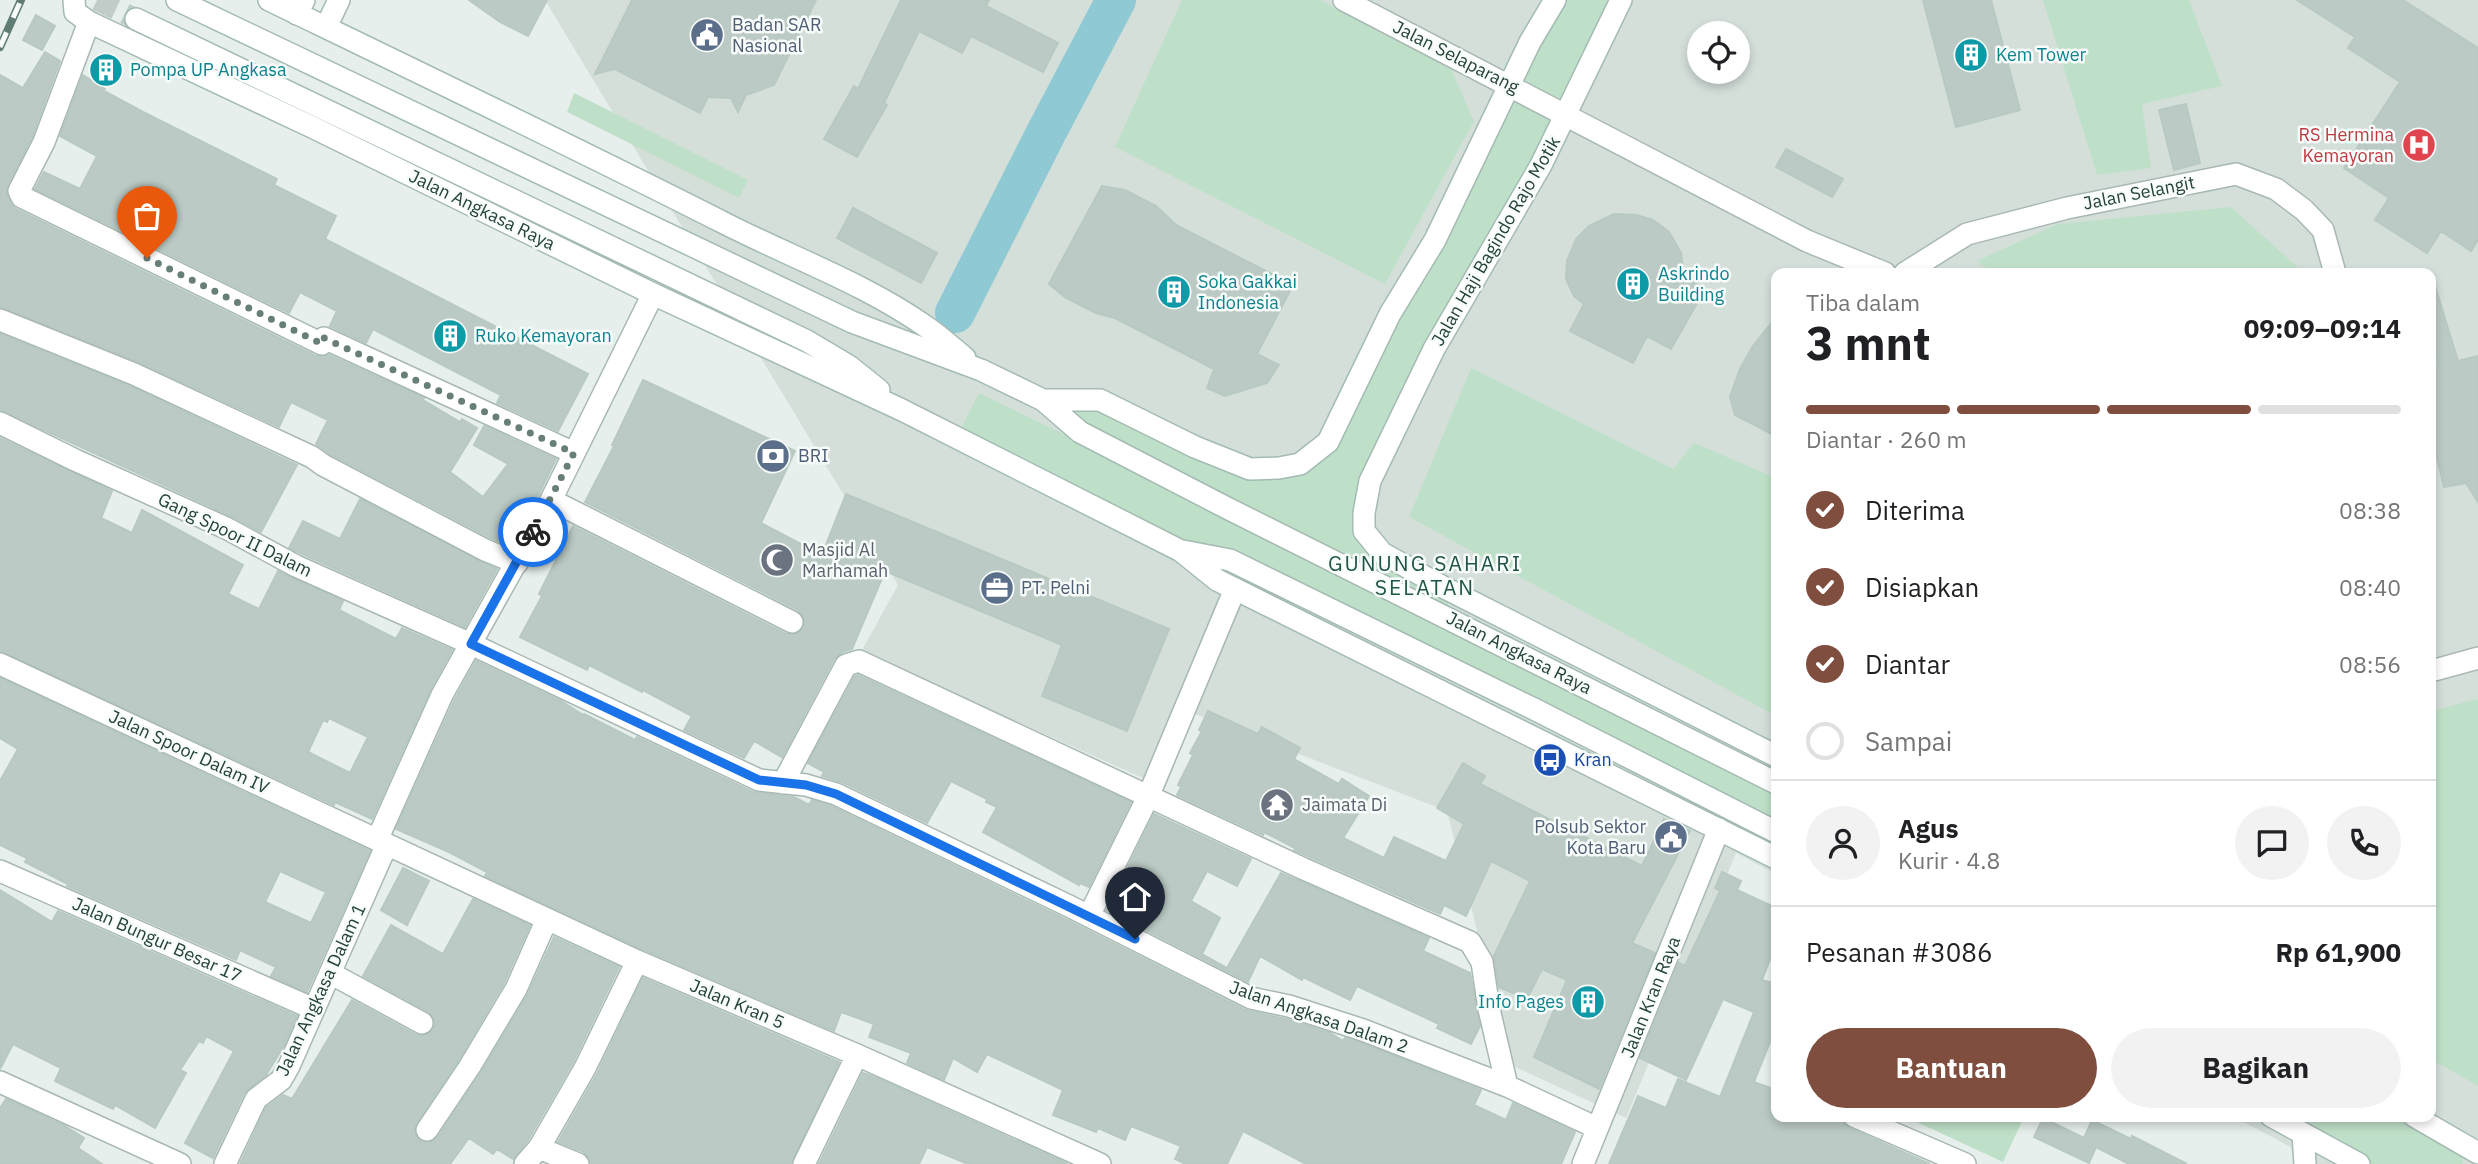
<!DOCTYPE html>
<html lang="id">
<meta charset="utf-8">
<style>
body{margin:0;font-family:"IBM Plex Sans",sans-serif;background:#f2f2f2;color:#202124;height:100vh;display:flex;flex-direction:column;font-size:26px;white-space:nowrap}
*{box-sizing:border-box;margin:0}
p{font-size:23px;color:#757577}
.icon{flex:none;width:38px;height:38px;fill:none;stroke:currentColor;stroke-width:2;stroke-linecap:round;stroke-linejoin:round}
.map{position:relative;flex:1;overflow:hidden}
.drawer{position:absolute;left:1771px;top:268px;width:665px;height:854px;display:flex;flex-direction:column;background:#fff;border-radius:14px;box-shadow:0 4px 10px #0003}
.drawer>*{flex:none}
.tools{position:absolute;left:1687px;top:21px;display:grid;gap:14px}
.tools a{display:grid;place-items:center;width:63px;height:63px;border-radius:50%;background:#fff;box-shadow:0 4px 10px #0003;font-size:35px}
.pin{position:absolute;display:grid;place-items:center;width:60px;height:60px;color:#fff;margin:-72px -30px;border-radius:50% 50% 50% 0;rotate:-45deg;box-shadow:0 0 7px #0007}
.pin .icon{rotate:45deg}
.courier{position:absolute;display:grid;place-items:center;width:70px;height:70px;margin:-35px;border:5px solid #1a73e8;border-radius:50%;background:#fff;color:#222;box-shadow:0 2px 9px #0007}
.summary em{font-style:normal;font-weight:700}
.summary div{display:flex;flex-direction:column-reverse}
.summary{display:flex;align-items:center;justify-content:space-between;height:119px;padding:0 35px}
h1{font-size:46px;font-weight:700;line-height:52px}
.bar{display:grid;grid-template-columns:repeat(4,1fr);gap:10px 7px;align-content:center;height:84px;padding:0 35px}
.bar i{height:9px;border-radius:5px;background:#e0e0e0}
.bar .current{background:#7f4e3f}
.bar p{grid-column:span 4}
.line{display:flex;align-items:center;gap:18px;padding:0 35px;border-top:2px solid #e0e0e0}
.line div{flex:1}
.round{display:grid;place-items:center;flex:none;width:74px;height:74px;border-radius:37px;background:#f2f2f2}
ol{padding:0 35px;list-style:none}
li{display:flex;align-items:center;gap:21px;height:77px}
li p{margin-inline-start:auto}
li .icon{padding:7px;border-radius:50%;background:#7f4e3f;color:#fff;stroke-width:4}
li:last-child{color:#757577}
li i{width:38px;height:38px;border:4px solid #e0e0e0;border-radius:50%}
.cta{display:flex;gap:14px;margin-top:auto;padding:14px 35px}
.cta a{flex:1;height:80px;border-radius:42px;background:#7f4e3f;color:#fff;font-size:28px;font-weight:700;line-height:80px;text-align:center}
.cta a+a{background:#f2f2f2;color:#202124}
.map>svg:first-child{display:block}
</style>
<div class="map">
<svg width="2478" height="1164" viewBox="0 0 2478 1164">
<rect width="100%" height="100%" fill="#e6efeb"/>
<path fill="#d4dfda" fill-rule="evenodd" d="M545 0H2478V1164H2294L2291 1147 2234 1117 2431 1116V273H1776V874L1736 853 1626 1118 1511 1065 1447 811 1195 714 1165 788 861 652 898 585ZM1699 33H1738V72H1699Z"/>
<path fill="#bfe0c8" d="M1182 0H1320L1451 69 1474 121 1385 284 1115 147Z
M1554 0H1621L1366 493 1364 531 1443 587 1453 620 1776 783V830L1230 560 1181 551 956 438 979 393 1207 504 1080 432 1043 400H1100L1170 434 1279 468 1328 442Z
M2043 0H2189L2222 86 2142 104 2151 168 2097 175Z
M574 93 748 180 739 198 567 112Z
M2231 207 2304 273H1993L1977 261 2057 224Z
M1471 368 1673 469 1694 443 1776 478V716L1409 517Z
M2478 699V1086L2431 1059V711Z
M1906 1117H2024L2003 1162Z
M2273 1117H2414L2458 1146 2463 1164H2362Z"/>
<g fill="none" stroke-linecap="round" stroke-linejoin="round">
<path stroke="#8ec9d4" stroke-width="40" d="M955 313 1046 133 1116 0"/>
</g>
<path fill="#bbcac4" stroke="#b8c9c2" stroke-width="2" fill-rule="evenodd" d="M469 0H547L528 36 500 22Z
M632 0H816L774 85 746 95 738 112 731 98 708 97 700 113 615 69 595 74Z
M901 0H989L986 6 1058 43 1043 72 971 36 962 53 919 31 884 103 887 105 857 157 824 139 854 86 858 89Z
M1923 0H1991L2020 110 1956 127Z
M2297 0H2403L2478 48V240L2471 251 2441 231 2427 253 2375 220 2389 198 2344 168 2400 82 2348 48 2355 37Z
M36 15 55 26 42 50 23 40Z
M45 52 60 61 32 137 7 186 6 192 11 204 16 209 316 356 329 355 424 398 423 400 460 422 462 419 477 428 450 472 483 497 508 464 474 445 484 426 556 459 539 494 514 527 519 530 510 546 491 538 330 454 316 444 328 420 291 402 279 427 139 362 0 307V75L23 88Z
M83 75 105 89 104 91 143 112 277 179 274 185 336 216 325 239 588 374 558 431 497 403 501 395 373 329 366 343 330 326 337 311 300 292 289 313 35 189 44 172 80 189 97 156 60 136Z
M2186 104 2200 163 2174 170 2159 110Z
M1786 149 1843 179 1832 197 1776 167Z
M1102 186 1125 190 1156 206 1176 225 1293 285 1257 354 1279 365 1267 383 1225 396 1207 388 1214 369 1115 318 1096 313 1066 298 1049 284Z
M853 208 937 253 921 283 837 238Z
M1614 214 1636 215 1653 220 1669 232 1681 253 1684 276 1705 289 1671 349 1647 336 1633 363 1570 331 1584 304 1574 296 1566 279 1567 261 1576 239 1589 226Z
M2431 286H2435L2458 361 2478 356V502L2466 483 2444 487 2431 433V367L2438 365 2431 331Z
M1776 317V436L1735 415 1730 397 1740 369 1753 346Z
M0 334 129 386 297 465 261 532 231 516 0 410Z
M643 380 795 451 761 523 822 555 846 494 1169 629 1127 731 1042 696 1062 645 885 571 852 649 842 652 834 659 782 757 754 741 744 758 684 730 692 716 643 690 642 692 589 665 587 670 520 637 542 596 539 594 573 526 786 634 799 633 804 627 803 615 798 610 585 502 614 446 612 445Z
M0 438 112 491 101 518 132 533 142 510 243 565 228 594 259 609 278 571 343 601 339 610 396 639 402 628 452 650 430 690 372 819 335 802 334 805 0 651ZM329 718 368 737 350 773 308 752 323 720 327 722Z
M360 499 497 569 465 627 289 548 303 521 340 539Z
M476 661 561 701 583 715 584 714 635 740 637 737 753 792 794 797 809 805 812 800 831 806 1065 919 1245 1010 1286 1019 1330 1033 1343 1041 1345 1038 1359 1042 1481 1090 1474 1105 1506 1120 1513 1103 1575 1132 1561 1164H1306L1243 1131 1227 1164H1186L1175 1159 1181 1146 1131 1126 1125 1140 1098 1128 1096 1132 1053 1115 1063 1090 987 1054 977 1072 953 1058 944 1080 907 1063 911 1053 869 1037 874 1024 841 1012 834 1031 642 949 485 876 487 872 449 852 396 829 454 701Z
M858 675 1131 802 1089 887 1080 883 1079 885 983 832 997 807 986 802 987 799 951 781 927 823 842 782 822 776 824 772 808 763 855 676Z
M0 678 370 851 307 992 271 976 276 967 240 950 236 960 67 886 68 884 25 862 27 858 0 845V781L18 749 0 738ZM280 871 326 892 311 923 265 902Z
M1208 711 1258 734 1262 727 1300 748 1294 759 1339 784 1342 779 1369 796 1343 838 1384 858 1394 837 1446 861 1464 824 1437 808 1463 763 1485 776 1480 784 1642 866 1664 819 1690 831 1632 943 1655 953 1599 1089 1534 1057 1567 980 1542 969 1527 999 1499 987 1494 956 1530 881 1491 861 1466 916 1444 905 1440 914 1294 850 1295 848 1264 832 1263 835 1177 795 1181 787 1178 785 1193 755 1190 753 1202 731 1199 730Z
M1154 814 1251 859 1237 886 1207 871 1191 901 1220 918 1202 954 1227 968 1281 873 1429 938 1423 951 1470 973 1480 1026 1471 1044 1437 1028 1439 1024 1357 986 1350 1000 1303 977 1302 980 1260 956 1248 982 1107 910Z
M403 868 429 881 407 925 381 910Z
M1722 872 1741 881 1737 890 1776 908V944L1762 980 1776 984V1027L1754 1082 1776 1090V1116H1841L1843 1123 1849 1128 1930 1164H1609L1638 1096 1666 1108 1678 1079 1720 1097 1754 1012 1723 999 1686 1080 1640 1058 1679 963 1685 966 1720 891 1715 888Z
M0 890 52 922 58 911 297 1016 285 1044 266 1075 244 1093 213 1158 185 1143 234 1051 206 1036 203 1043 199 1041 180 1070 186 1073 155 1128 115 1105 113 1109 55 1081 61 1068 13 1044 0 1069Z
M473 899 530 925 504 983 459 1059 416 1123 415 1135 420 1141 432 1142 438 1137 481 1073 527 996 554 937 619 967 573 1062 528 1140 513 1159 497 1149 493 1154 469 1138 450 1164H240L266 1108 283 1095 292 1099 352 1000 416 1035 428 1034 433 1030 435 1022 429 1012 363 976 391 925 443 954Z
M643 978 839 1062 791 1164H591L589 1157 584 1152 558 1142 597 1074Z
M863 1073 877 1078 1068 1164H968L927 1147 919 1164H819Z
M6 1099 65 1126 84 1138 78 1148 102 1164H0V1108Z
M2043 1118 2084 1138 2092 1120 2131 1139 2132 1136 2187 1164H2129L2096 1147 2089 1163 2034 1137Z"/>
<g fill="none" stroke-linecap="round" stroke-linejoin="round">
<path stroke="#bfccc8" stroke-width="21" stroke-dasharray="21 10" stroke-linecap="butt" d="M97 0 136 19"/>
<g stroke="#a8b8b2" stroke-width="24">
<path id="minor" d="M1344 0 1807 241 1885 273
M89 22 44 142 19 191 22 197 322 344 324 338 574 453
M1905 273 1967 234 2067 208 2236 174 2276 189 2304 210 2323 230 2335 273
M0 320 134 374 312 457 323 465 485 550 517 563
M0 423 75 460 226 528 296 566 471 644 759 780 806 785 836 794 1071 907 1251 998 1289 1006 1363 1030 1507 1086 1597 1128
M551 500 792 622
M0 664 637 961 857 1055 1100 1164
M2431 671 2478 658
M783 783 846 665 859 661 1304 869 1470 942 1482 962 1489 1009 1507 1086
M377 840 442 695 551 500 653 294
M0 871 314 1009
M1089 916 1148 797 1235 589
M330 973 422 1023
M0 1082 180 1164
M1854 1116 1965 1164
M427 1130 470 1066 516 989 547 919
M539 1148 578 1164
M225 1164 256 1099 281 1080 289 1066 387 844
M525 1164 539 1148 585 1068 637 961
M804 1164 857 1055
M1583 1164 1719 829"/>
</g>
<g stroke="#a8b8b2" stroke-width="24">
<path id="tertiary" d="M297 14 304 0
M326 27 339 0
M2303 1134 2305 1164"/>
</g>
<g stroke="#a4bbb3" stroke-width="24">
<path id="secondary" d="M74 0 75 12 89 22 312 127 653 294 902 410 1181 551 1217 580 1776 858
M177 0 852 322 981 370 1043 400 1080 432 1227 508 1776 783
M269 0C422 74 574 147 726 224 793 258 866 284 928 328 941 337 953 348 965 358
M1621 0 1541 165 1434 349 1370 481 1364 513V531L1382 553 1443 587 1776 756
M136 19 807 341 849 366 879 390
M1043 400H1100L1195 447 1250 469 1279 468 1300 464 1328 442 1390 314 1435 240 1530 42 1555 0
M1183 551 1230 560 1536 710 1776 832
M2271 1116 2359 1164
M2414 1116 2478 1153"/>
</g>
<use href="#minor" stroke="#fff" stroke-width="21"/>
<use href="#tertiary" stroke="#fff" stroke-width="21"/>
<use href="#secondary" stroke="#fff" stroke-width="21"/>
<g stroke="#5f7d75" stroke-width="8">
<path id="rail" d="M0 47 21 0"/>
</g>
<use href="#rail" stroke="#f7fbf9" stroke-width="5" stroke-dasharray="16" stroke-linecap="butt"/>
</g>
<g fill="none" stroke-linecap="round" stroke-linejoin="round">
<path stroke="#687f78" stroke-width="7" stroke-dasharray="0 12.6" d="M147 258 322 344 324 338 574 453 533 532"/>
<path stroke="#1a73e8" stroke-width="9" d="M533 532 471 644 759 780 806 785 836 794 1135 939"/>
</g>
<defs>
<g id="civic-disc" transform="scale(1.75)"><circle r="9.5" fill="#5c6f8a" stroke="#f7fbf9"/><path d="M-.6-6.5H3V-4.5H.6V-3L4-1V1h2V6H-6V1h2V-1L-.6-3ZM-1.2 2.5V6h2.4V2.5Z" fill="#fff"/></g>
<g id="building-disc" transform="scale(1.75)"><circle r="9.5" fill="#0f9aa8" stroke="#f7fbf9"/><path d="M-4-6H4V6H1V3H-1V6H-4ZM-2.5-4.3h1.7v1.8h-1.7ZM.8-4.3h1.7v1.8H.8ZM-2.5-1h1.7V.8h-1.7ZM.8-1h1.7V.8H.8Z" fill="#fff"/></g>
<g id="hospital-disc" transform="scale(1.75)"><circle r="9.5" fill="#e0444e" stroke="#f7fbf9"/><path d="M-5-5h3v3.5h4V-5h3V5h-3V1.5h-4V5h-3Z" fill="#fff"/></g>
<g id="bank-disc" transform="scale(1.75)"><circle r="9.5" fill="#5c6f8a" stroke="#f7fbf9"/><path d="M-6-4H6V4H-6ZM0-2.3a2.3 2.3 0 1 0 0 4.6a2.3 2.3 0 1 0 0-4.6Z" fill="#fff"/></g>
<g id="mosque-disc" transform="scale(1.75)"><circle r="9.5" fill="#6b7280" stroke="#f7fbf9"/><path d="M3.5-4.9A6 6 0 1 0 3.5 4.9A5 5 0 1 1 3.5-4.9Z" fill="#fff"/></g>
<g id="office-disc" transform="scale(1.75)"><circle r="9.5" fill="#5c6f8a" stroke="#f7fbf9"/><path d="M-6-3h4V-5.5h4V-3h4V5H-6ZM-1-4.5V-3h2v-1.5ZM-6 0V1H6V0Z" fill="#fff"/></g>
<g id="bus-disc" transform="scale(1.75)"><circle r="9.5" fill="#1a4fb4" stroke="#f7fbf9"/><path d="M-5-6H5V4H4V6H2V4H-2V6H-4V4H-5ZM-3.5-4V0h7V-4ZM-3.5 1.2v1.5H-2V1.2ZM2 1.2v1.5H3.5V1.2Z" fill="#fff"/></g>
<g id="temple-disc" transform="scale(1.75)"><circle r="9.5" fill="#6b7280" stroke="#f7fbf9"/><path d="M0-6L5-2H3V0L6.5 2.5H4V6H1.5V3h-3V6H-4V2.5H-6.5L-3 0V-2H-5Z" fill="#fff"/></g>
</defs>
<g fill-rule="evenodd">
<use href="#civic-disc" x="707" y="35"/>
<use href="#building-disc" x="1971" y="55"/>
<use href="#building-disc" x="106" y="70"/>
<use href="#hospital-disc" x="2419" y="145"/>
<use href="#building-disc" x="1633" y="284"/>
<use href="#building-disc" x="1174" y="292"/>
<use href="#building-disc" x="450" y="336"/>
<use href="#bank-disc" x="773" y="456"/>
<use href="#mosque-disc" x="777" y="560"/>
<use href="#office-disc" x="997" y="588"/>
<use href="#bus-disc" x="1550" y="760"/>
<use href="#temple-disc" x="1277" y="805"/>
<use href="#civic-disc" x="1671" y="837"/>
<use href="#building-disc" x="1588" y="1002"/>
</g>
<g text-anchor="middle" stroke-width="5" stroke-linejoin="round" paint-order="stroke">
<g font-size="18" fill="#4e5e75" stroke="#f7fbf9" text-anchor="start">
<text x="732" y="31">Badan SAR<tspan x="732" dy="21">Nasional</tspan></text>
<text x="798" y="462">BRI</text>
<text x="1021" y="594">PT. Pelni</text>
<text x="1646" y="833" text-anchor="end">Polsub Sektor<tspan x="1646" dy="21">Kota Baru</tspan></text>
</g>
<g font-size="18" fill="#0d838f" stroke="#f7fbf9" text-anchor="start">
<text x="1996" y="61">Kem Tower</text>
<text x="130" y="76">Pompa UP Angkasa</text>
<text x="1658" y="280">Askrindo<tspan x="1658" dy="21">Building</tspan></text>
<text x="1198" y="288">Soka Gakkai<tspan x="1198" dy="21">Indonesia</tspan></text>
<text x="475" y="342">Ruko Kemayoran</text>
<text x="1564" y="1008" text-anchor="end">Info Pages</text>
</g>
<g font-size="18" fill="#24423a" stroke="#f7fbf9">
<text transform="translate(1456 57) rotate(27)" y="6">Jalan Selaparang</text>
<text transform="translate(2139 193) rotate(-11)" y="6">Jalan Selangit</text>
<text transform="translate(482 210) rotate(26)" y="6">Jalan Angkasa Raya</text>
<text transform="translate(1496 241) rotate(-60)" y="6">Jalan Haji Bagindo Rajo Motik</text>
<text transform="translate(235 535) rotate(26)" y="6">Gang Spoor II Dalam</text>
<text transform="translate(1519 653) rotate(27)" y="6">Jalan Angkasa Raya</text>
<text transform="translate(189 752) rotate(25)" y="6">Jalan Spoor Dalam IV</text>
<text transform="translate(157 940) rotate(24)" y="6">Jalan Bungur Besar 17</text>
<text transform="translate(321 990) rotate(-65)" y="6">Jalan Angkasa Dalam 1</text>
<text transform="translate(1651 997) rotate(-68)" y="6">Jalan Kran Raya</text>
<text transform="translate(737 1004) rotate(23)" y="6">Jalan Kran 5</text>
<text transform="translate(1319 1017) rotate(19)" y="6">Jalan Angkasa Dalam 2</text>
</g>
<g font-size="18" fill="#be3a42" stroke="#f7fbf9" text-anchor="end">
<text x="2394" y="141">RS Hermina<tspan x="2394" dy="21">Kemayoran</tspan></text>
</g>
<g font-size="18" fill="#5b616d" stroke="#f7fbf9" text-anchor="start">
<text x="802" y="556">Masjid Al<tspan x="802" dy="21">Marhamah</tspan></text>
<text x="1302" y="811">Jaimata Di</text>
</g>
<g font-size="18" fill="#164399" stroke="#f7fbf9" text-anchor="start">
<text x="1574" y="766">Kran</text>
</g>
<g font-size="21" letter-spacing="2" fill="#1f5548" stroke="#f7fbf9">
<text x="1425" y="571">GUNUNG SAHARI<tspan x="1425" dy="24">SELATAN</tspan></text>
</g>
</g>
</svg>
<div class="tools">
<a><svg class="icon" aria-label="locate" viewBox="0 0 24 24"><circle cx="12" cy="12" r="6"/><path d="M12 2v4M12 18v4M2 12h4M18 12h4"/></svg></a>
</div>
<div class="pin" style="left:147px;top:258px;background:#ea580c"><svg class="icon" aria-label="bag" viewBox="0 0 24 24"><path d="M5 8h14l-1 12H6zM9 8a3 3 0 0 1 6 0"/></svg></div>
<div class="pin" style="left:1135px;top:939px;background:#1f2937"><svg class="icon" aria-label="home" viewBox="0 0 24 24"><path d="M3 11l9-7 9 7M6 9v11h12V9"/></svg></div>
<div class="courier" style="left:533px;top:532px"><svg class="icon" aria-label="bike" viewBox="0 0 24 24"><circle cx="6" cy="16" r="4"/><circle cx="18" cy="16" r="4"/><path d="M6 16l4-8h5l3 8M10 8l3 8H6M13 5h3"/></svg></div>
<section class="drawer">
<div class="summary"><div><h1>3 mnt</h1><p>Tiba dalam</p></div><em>09:09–09:14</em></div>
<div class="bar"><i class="current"></i><i class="current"></i><i class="current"></i><i></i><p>Diantar · 260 m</p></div>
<ol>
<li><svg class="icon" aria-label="check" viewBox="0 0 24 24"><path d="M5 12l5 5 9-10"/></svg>Diterima<p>08:38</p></li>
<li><svg class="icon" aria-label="check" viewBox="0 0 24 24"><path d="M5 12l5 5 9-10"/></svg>Disiapkan<p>08:40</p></li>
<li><svg class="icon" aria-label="check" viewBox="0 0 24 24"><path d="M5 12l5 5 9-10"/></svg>Diantar<p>08:56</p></li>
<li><i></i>Sampai</li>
</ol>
<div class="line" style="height:126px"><a class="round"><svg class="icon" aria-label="person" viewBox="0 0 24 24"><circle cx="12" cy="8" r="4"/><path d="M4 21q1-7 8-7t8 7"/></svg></a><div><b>Agus</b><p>Kurir · 4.8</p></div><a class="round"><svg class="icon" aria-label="chat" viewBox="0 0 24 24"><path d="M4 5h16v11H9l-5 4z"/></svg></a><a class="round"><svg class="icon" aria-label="phone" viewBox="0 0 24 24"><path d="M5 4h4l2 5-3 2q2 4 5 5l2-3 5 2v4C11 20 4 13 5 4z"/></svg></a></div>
<div class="line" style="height:91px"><div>Pesanan #3086</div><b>Rp 61,900</b></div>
<div class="cta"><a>Bantuan</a><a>Bagikan</a></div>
</section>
</div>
